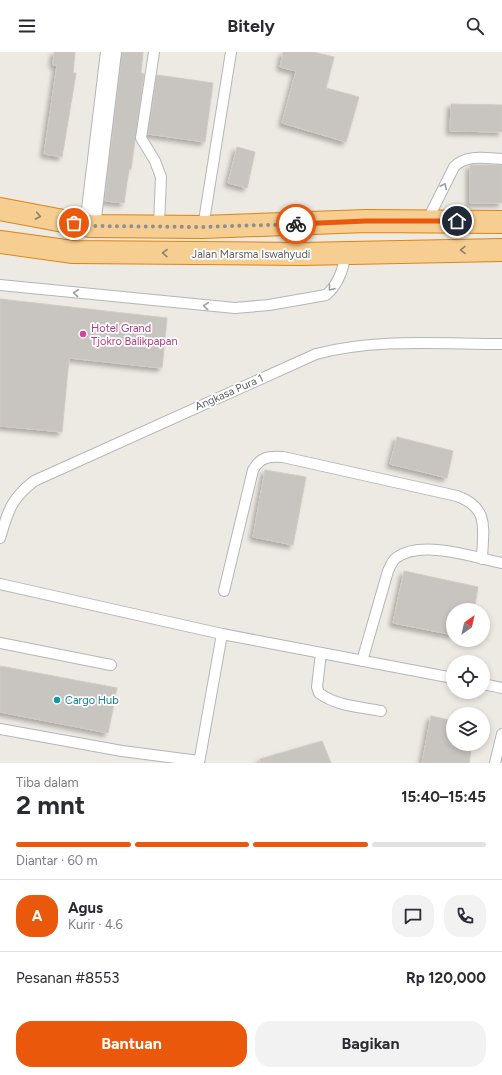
<!DOCTYPE html>
<html lang="id">
<meta charset="utf-8">
<style>
body{margin:0;font-family:Figtree,sans-serif;background:#f2f2f3;color:#2b2b33;height:100vh;display:flex;flex-direction:column;font-size:15px;white-space:nowrap}
*{box-sizing:border-box;margin:0}
p{font-size:13px;color:#7c7c81}
.icon{flex:none;width:22px;height:22px;fill:none;stroke:currentColor;stroke-width:2;stroke-linecap:round;stroke-linejoin:round}
.map{position:relative;height:711px;overflow:hidden}
.side{display:flex;flex-direction:column;background:#fff;flex:1}
.side>*{flex:none}
.needle{width:26px;rotate:34deg}
.controls{position:absolute;left:446px;top:551px;display:grid;gap:8px}
.controls a{display:grid;place-items:center;width:44px;height:44px;border-radius:50%;background:#fff;box-shadow:0 2px 6px #0003;font-size:20px}
.pin{position:absolute;display:grid;place-items:center;width:34px;height:34px;color:#fff;margin:-17px;border:2px solid #fff;border-radius:50%;box-shadow:0 1px 4px #0007}
.courier{position:absolute;display:grid;place-items:center;width:40px;height:40px;margin:-20px;border:3px solid #ea580c;border-radius:50%;background:#fff;color:#222;box-shadow:0 1px 5px #0007}
.summary em{font-style:normal;font-weight:700}
.summary div{display:flex;flex-direction:column-reverse}
.summary{display:flex;align-items:center;justify-content:space-between;height:68px;padding:0 16px}
h1{font-size:26px;font-weight:700;line-height:30px}
.bar{display:grid;grid-template-columns:repeat(4,1fr);gap:6px 4px;align-content:center;height:48px;padding:0 16px}
.bar i{height:5px;border-radius:3px;background:#e1e1e2}
.bar .active{background:#ea580c}
.bar p{grid-column:span 4}
.line{display:flex;align-items:center;gap:10px;padding:0 16px;border-top:1px solid #e1e1e2}
.line div{flex:1}
.round{display:grid;place-items:center;flex:none;width:42px;height:42px;border-radius:16px;background:#f2f2f3}
.cta{display:flex;gap:8px;margin-top:auto;padding:8px 16px}
.cta a{flex:1;height:46px;border-radius:16px;background:#ea580c;color:#fff;font-size:16px;font-weight:700;line-height:46px;text-align:center}
.cta a+a{background:#f2f2f3;color:#2b2b33}
header{display:flex;justify-content:space-between;align-items:center;height:52px;padding:0 16px;background:#fff;font-size:18px;font-weight:700}
.map>svg:first-child{display:block}
</style>
<header><svg class="icon" aria-label="menu" viewBox="0 0 24 24"><path d="M4 6h16M4 12h16M4 18h16"/></svg>Bitely<svg class="icon" aria-label="search" viewBox="0 0 24 24"><circle cx="10" cy="10" r="6"/><path d="M15 15l6 6"/></svg></header>
<div class="map">
<svg width="502" height="711" viewBox="0 0 502 711">
<defs>
<filter id="shadow"><feDropShadow dx="-3.5" dy="3.5" stdDeviation="2" flood-color="#0004"/></filter>
</defs>
<rect width="100%" height="100%" fill="#ede9e3"/>
<path fill="#c8c4bf" stroke="#d1cac2" filter="url(#shadow)" d="M54 0H75L73 21H76L62 105 44 102 57 13H53Z
M122 0H143L141 21 144 22 131 117H129L124 151 105 149Z
M283 0H313L334 5 326 36 359 45 346 90 282 71 296 19 280 15Z
M157 23 213 31 205 90 148 82Z
M451 52 502 53V80L450 79Z
M237 95 255 100 247 136 228 131Z
M470 113H502V151H470Z
M0 247 167 266 162 316 69 306 62 380 0 374Z
M397 385 453 399 447 426 390 412Z
M265 418 306 425 293 493 253 485Z
M404 519 478 535 474 558H453V583L393 571Z
M0 614 117 636 108 681 0 660Z
M431 664 453 669V692H472L469 711H422Z
M322 689 331 711H260V707Z"/>
<g fill="none" stroke-linecap="round" stroke-linejoin="round">
<g stroke="#b3b6b9" stroke-width="12">
<path id="lane" d="M154 0 141 86 155 109 161 125 159 173
M427 169 454 115C466 102 485 106 502 107
M203 175 231 0
M0 233 235 256 269 253 326 243C339 232 343 217 346 201
M0 486C8 459 11 447 34 429L316 302C376 286 440 292 502 292
M0 532 222 582 453 626
M224 539 253 418C260 405 269 404 283 405L457 444C490 456 483 477 482 507
M0 591 111 613
M321 601 317 635 319 641C336 654 361 655 381 659
M362 609 388 519C390 515 392 509 396 506 421 487 473 505 502 511
M483 632 502 636
M0 677 122 699 199 709
M199 711 222 582
M495 711 502 682"/>
</g>
<g stroke="#b3b6b9" stroke-width="22">
<path id="street" d="M90 174 111 0"/>
</g>
<g stroke="#e1830f" stroke-width="24">
<path id="highway" d="M0 157 90 174 203 175 366 169 502 170
M0 190 73 200 300 202 502 198"/>
</g>
<use href="#lane" stroke="#fff" stroke-width="10"/>
<use href="#street" stroke="#fff" stroke-width="20"/>
<use href="#highway" stroke="#f6ce91" stroke-width="22"/>
</g>
<defs><path id="oneway-chevron" d="M-2-3.5L2.5 0L-2 3.5" fill="none" stroke-width="1.6" stroke-linecap="round" stroke-linejoin="round"/></defs>
<g stroke="#9d9fa1">
<use href="#oneway-chevron" transform="translate(444 134) rotate(-64)"/>
<use href="#oneway-chevron" transform="translate(331 236) rotate(129)"/>
<use href="#oneway-chevron" transform="translate(76 241) rotate(-174)"/>
<use href="#oneway-chevron" transform="translate(206 254) rotate(-175)"/>
</g>
<g stroke="#8a8071">
<use href="#oneway-chevron" transform="translate(38 164) rotate(11)"/>
<use href="#oneway-chevron" transform="translate(463 198) rotate(179)"/>
<use href="#oneway-chevron" transform="translate(165 201) rotate(-179)"/>
</g>
<g fill="none" stroke-linecap="round" stroke-linejoin="round">
<path stroke="#8e8f90" stroke-width="4" stroke-dasharray="0 7.2" d="M74 171 90 174 203 175 296 172"/>
<path stroke="#ea580c" stroke-width="5" d="M296 172 366 169H457"/>
</g>
<circle fill="#d1479c" stroke="#fff" stroke-width="1.5" cx="83" cy="282" r="4"/>
<circle fill="#0f9aa8" stroke="#fff" stroke-width="1.5" cx="57" cy="648" r="4"/>
<g text-anchor="middle" stroke-width="3.5" stroke-linejoin="round" paint-order="stroke">
<g font-size="11" fill="#5b5f63" stroke="#fff">
<text x="251" y="206">Jalan Marsma Iswahyudi</text>
<text transform="translate(229 340) rotate(-24)" y="4">Angkasa Pura 1</text>
</g>
<g font-size="11" fill="#b23c85" stroke="#fff" text-anchor="start">
<text x="91" y="280">Hotel Grand<tspan x="91" dy="13">Tjokro Balikpapan</tspan></text>
</g>
<g font-size="11" fill="#0d838f" stroke="#fff" text-anchor="start">
<text x="65" y="652">Cargo Hub</text>
</g>
</g>
</svg>
<div class="controls">
<a><svg class="needle" viewBox="-14 -14 28 28"><path d="M0-13l5 13h-10z" fill="#e53935"/><path d="M0 13l5-13h-10z" fill="#7c7c81"/></svg></a>
<a><svg class="icon" aria-label="locate" viewBox="0 0 24 24"><circle cx="12" cy="12" r="6"/><path d="M12 2v4M12 18v4M2 12h4M18 12h4"/></svg></a>
<a><svg class="icon" aria-label="layers" viewBox="0 0 24 24"><path d="M12 4l9 5-9 5-9-5zM3 14l9 5 9-5"/></svg></a>
</div>
<div class="pin" style="left:74px;top:171px;background:#ea580c"><svg class="icon" aria-label="bag" viewBox="0 0 24 24"><path d="M5 8h14l-1 12H6zM9 8a3 3 0 0 1 6 0"/></svg></div>
<div class="pin" style="left:457px;top:169px;background:#1f2937"><svg class="icon" aria-label="home" viewBox="0 0 24 24"><path d="M3 11l9-7 9 7M6 9v11h12V9"/></svg></div>
<div class="courier" style="left:296px;top:172px"><svg class="icon" aria-label="bike" viewBox="0 0 24 24"><circle cx="6" cy="16" r="4"/><circle cx="18" cy="16" r="4"/><path d="M6 16l4-8h5l3 8M10 8l3 8H6M13 5h3"/></svg></div>
</div>
<section class="side">
<div class="summary"><div><h1>2 mnt</h1><p>Tiba dalam</p></div><em>15:40–15:45</em></div>
<div class="bar"><i class="active"></i><i class="active"></i><i class="active"></i><i></i><p>Diantar · 60 m</p></div>
<div class="line" style="height:72px"><b class="round" style="background:#ea580c;color:#fff">A</b><div><b>Agus</b><p>Kurir · 4.6</p></div><a class="round"><svg class="icon" aria-label="chat" viewBox="0 0 24 24"><path d="M4 5h16v11H9l-5 4z"/></svg></a><a class="round"><svg class="icon" aria-label="phone" viewBox="0 0 24 24"><path d="M5 4h4l2 5-3 2q2 4 5 5l2-3 5 2v4C11 20 4 13 5 4z"/></svg></a></div>
<div class="line" style="height:52px"><div>Pesanan #8553</div><b>Rp 120,000</b></div>
<div class="cta"><a>Bantuan</a><a>Bagikan</a></div>
</section>
